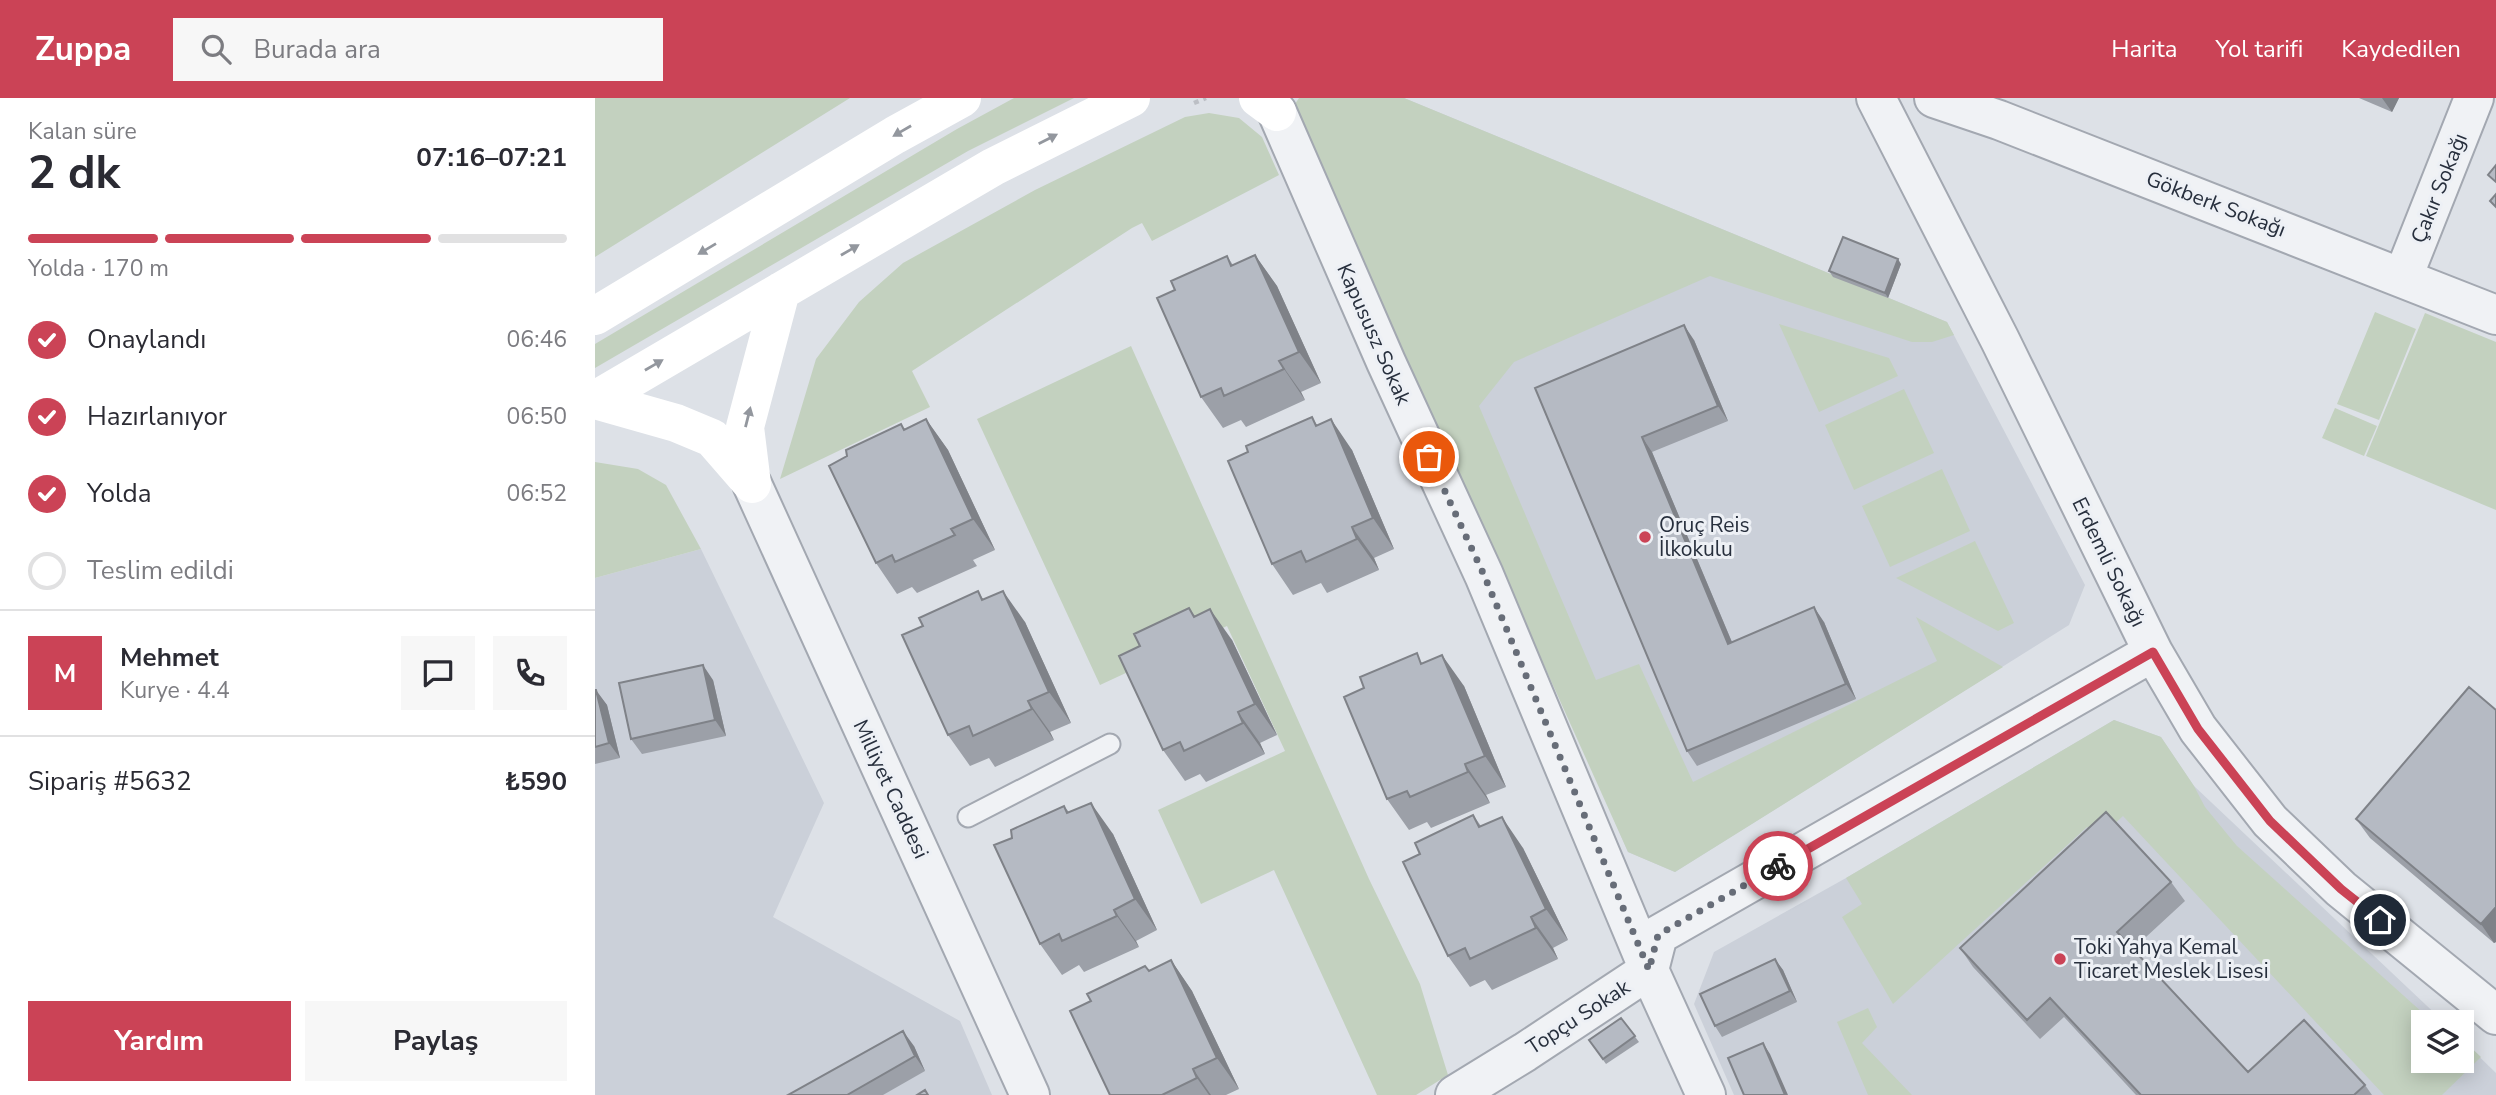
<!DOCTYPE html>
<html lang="tr">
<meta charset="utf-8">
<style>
body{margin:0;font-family:"Nunito Sans",sans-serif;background:#f7f7f7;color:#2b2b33;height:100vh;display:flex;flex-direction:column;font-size:26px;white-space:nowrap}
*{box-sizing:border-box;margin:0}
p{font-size:23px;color:#7c7c81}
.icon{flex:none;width:38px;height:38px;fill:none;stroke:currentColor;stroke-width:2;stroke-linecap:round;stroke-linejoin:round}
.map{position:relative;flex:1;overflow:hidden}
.panel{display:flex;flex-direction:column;background:#fff;width:595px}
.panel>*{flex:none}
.fabs{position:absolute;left:1816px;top:912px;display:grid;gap:14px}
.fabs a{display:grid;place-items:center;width:63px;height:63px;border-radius:0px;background:#fff;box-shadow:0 4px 18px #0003;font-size:35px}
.pin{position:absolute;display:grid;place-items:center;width:60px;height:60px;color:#fff;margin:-30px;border:4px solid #fff;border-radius:50%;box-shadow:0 2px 7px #0007}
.courier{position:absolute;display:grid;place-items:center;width:70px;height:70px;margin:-35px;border:5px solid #cb4356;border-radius:50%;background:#fff;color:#222;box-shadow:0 2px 9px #0007}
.headline em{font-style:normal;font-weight:700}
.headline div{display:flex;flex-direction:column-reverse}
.headline{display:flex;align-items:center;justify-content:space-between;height:119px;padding:0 28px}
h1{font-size:46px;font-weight:700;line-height:52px}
.bar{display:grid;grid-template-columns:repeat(4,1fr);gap:10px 7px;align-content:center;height:84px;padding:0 28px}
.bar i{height:9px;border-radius:5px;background:#e1e1e2}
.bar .current{background:#cb4356}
.bar p{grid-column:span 4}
.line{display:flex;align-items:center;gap:18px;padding:0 28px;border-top:2px solid #e1e1e2}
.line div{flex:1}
.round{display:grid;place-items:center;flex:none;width:74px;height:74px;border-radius:0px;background:#f7f7f7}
ol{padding:0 28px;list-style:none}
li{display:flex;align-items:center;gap:21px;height:77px}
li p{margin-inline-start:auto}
li .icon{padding:7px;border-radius:50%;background:#cb4356;color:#fff;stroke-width:4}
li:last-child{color:#7c7c81}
li i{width:38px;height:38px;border:4px solid #e1e1e2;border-radius:50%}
.cta{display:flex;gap:14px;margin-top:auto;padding:14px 28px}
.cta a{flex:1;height:80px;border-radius:0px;background:#cb4356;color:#fff;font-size:28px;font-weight:700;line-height:80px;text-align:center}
.cta a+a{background:#f7f7f7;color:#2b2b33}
header{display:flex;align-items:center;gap:42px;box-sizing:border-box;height:98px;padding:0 35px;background:#cb4356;color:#fff}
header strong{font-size:33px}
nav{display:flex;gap:38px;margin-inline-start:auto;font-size:24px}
.search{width:490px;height:63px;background:#f7f7f7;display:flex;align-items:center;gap:18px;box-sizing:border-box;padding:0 24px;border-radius:0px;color:#7c7c81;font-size:26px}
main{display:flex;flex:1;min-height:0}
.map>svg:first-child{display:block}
</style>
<header>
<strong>Zuppa</strong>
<div class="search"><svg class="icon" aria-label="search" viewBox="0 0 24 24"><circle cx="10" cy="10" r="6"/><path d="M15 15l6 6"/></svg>Burada ara</div>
<nav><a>Harita</a><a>Yol tarifi</a><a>Kaydedilen</a></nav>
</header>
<main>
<section class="panel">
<div class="headline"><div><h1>2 dk</h1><p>Kalan süre</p></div><em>07:16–07:21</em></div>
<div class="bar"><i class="current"></i><i class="current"></i><i class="current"></i><i></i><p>Yolda · 170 m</p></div>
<ol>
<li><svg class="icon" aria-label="check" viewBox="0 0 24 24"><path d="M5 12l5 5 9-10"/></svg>Onaylandı<p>06:46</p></li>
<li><svg class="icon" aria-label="check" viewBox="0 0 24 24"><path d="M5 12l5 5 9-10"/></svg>Hazırlanıyor<p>06:50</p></li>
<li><svg class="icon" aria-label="check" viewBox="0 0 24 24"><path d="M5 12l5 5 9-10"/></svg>Yolda<p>06:52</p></li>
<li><i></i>Teslim edildi</li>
</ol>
<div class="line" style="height:126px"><b class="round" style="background:#cb4356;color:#fff">M</b><div><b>Mehmet</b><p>Kurye · 4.4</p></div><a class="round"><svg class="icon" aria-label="chat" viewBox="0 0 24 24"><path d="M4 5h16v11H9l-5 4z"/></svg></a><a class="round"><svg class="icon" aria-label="phone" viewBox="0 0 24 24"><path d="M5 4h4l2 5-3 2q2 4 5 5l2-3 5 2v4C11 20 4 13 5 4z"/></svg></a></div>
<div class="line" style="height:91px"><div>Sipariş #5632</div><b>₺590</b></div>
<div class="cta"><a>Yardım</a><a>Paylaş</a></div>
</section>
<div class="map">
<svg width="1901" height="997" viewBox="0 0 1901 997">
<rect width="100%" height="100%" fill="#dde1e7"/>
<path fill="#cbd0d9" d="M704 0H809L1352 224 1490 487 1474 527 1080 774 1033 754Z
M106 451 229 705 178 819 365 923 397 997H0V480Z
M1519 622 1566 639 1599 688 1849 924H1829V962H1867V942L1901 975V997H1139L1099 906 1119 854 1251 780Z"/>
<path fill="#c3d1bf" d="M0 0H255L0 159Z
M419 0H479L373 53 0 270V246L362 31Z
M704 0H809L1352 224 1359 237 1337 244H1317L1115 178 919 264 884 308 1001 582 1044 566 1098 684 1342 563 1321 519 1408 569 1080 774 1033 754 698 9Z
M614 15 644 20 667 39 684 77 557 143 547 125 537 130 317 273 335 309 185 381 221 261 264 204 308 165 440 92 590 19Z
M1780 214 1821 231 1784 322 1742 306Z
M1830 215 1901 244V412L1771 358Z
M1184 226 1294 260 1303 278 1224 314Z
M536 248 774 781 825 886 853 977 821 997H782L679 772 606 806 563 712 690 653 632 528 505 587 382 321Z
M1309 291 1339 355 1259 392 1230 327Z
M1740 310 1782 328 1769 358 1727 340Z
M0 364 43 371 71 387 106 451 0 480Z
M1347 371 1375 433 1295 469 1267 408Z
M1380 443 1419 525 1403 533 1301 480Z
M1519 622 1566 639 1599 688 1610 709 1642 748 1838 924H1829V962H1867V941L1886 959 1847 997H1789L1528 718 1503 741 1492 729 1298 906 1247 819 1267 806 1251 780Z
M1273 910 1282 929 1267 945 1317 997H1273L1242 924Z"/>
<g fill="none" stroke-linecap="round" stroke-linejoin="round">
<g stroke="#a3a8b1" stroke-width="23">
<path id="lane" d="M373 719 515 646"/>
</g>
<g stroke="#a3a8b1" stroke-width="42">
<path id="street" d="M1281 0 1405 242 1558 554 1603 631 1675 723 1746 791 1901 917
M1339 0 1404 22 1901 217
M682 14 791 264 889 477 1054 872 1111 997
M1808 179 1879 0
M157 386 435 997
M860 997 930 954 1054 872 1063 837 1558 554"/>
</g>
<path stroke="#bcbfc5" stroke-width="4.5" stroke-dasharray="5 5" stroke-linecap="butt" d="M599 5 611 0"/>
<use href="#lane" stroke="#f0f2f5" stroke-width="19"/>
<use href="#street" stroke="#f0f2f5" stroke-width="38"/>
<path stroke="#fff" stroke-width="38" d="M663 0 682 14
M0 218 300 37 367 0
M0 302 398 69 536 0
M0 302 81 325 117 340 157 386
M157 386 150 329 186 193"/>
</g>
<path fill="#9ca0a8" d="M1764 0H1804L1797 14Z
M660 157 682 188 726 285 706 294 710 302 651 329 646 322 628 330 606 299 580 192 632 158 638 167Z
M1306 166 1293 200 1238 179 1234 173Z
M1099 242 1133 323 1057 354 1137 544 1229 524 1261 601 1102 668 1092 653 940 290Z
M717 319 722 327 757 352 799 451 779 460 784 472 732 495 726 485 698 497 677 466 653 354Z
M331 321 353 352 400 452 378 462 382 468 322 495 317 489 302 496 281 465 310 332Z
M383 493 388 501 430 524 476 625 455 634 459 642 400 669 394 660 375 668 353 637 328 528Z
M594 510 600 518 637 542 682 637 665 645 670 656 611 684 605 676 590 683 568 652 545 548Z
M828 565 869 588 911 689 891 697 895 705 836 730 832 724 814 732 792 701Z
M118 582 131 638 47 656 36 641Z
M0 592 12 607 25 660 0 666Z
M1901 612V844L1899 845 1775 740 1761 721Z
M469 708 474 714 518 736 562 832 541 843 544 849 489 874 484 867 467 877 445 846 417 740Z
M878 717 886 728 928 750 973 842 958 850 963 861 897 892 890 882 875 889 853 858 825 756Z
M1576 784 1590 803 1538 851 1653 974 1770 987 1777 997H1541L1469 919 1445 941 1378 869 1365 850Z
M1180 861 1188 872 1202 904 1127 939 1120 928Z
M576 862 597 893 644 991 631 997H515L496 903Z
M1026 920 1044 944 1011 966 994 942Z
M319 948 330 973 288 997H193Z"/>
<path fill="#7f8288" d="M1787 0H1804L1797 14Z
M660 157 682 188 726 285 704 254Z
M1303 161 1306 166 1293 200 1290 195Z
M1089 227 1099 242 1133 323 1123 308Z
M684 263 706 294 710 302 689 271Z
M331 321 353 352 400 452 378 421Z
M736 321 757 352 799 451 778 420Z
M1047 339 1057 354 1144 561 1133 546Z
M757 429 779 460 784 472 762 441Z
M408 493 430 524 476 625 454 594Z
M1219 509 1229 524 1261 601 1251 586Z
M615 511 637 542 682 637 660 606Z
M847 557 869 588 911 689 890 658Z
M108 567 118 582 131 638 120 622Z
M1 592 12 607 25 660 14 645Z
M433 603 455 634 459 642 437 611Z
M643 614 665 645 670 656 648 625Z
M870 666 891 697 895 705 873 674Z
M496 705 518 736 562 832 540 801Z
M907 719 928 750 973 842 951 811Z
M1901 809V844L1899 845 1886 826Z
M519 812 541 843 544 849 522 818Z
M936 819 958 850 963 861 941 830Z
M1180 861 1188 872 1202 904 1195 893Z
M576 862 597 893 644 991 622 960Z
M308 933 319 948 330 973 320 958Z
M1168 945 1175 956 1193 997H1190Z
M598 971 616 997H614L602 980Z"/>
<path fill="#b5bac3" stroke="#7f8288" stroke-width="2" d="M1901 67V84L1893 77Z
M1901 96V109L1895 103Z
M1248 139 1303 161 1290 195 1234 173Z
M660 157 704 254 684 263 689 271 629 298 626 290 606 299 562 200 580 192 576 183 632 158 636 168Z
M1089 227 1123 308 1047 339 1133 546 1219 509 1251 586 1092 653 940 290Z
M717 319 721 328 736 321 778 420 757 429 762 441 711 464 706 453 677 466 633 363 653 354 651 348Z
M331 321 378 421 356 431 360 437 300 464 297 457 281 465 234 368 252 358 251 352 306 326 309 332Z
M383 493 387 502 408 493 454 594 433 603 437 611 378 638 374 628 353 637 307 537 328 528 324 520Z
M594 510 599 519 615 511 660 606 643 614 648 625 589 653 585 644 568 652 524 558 545 548 539 536Z
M822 555 826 566 847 557 890 658 870 666 873 674 815 699 812 693 792 701 749 599 769 590 765 579Z
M108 567 120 622 36 641 24 585Z
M1874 589 1901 612V809L1886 826 1761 721Z
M0 592H1L14 645 0 649Z
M496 705 540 801 519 812 522 818 467 843 464 836 445 846 399 747 417 740 416 732 469 708 472 715Z
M1511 714 1576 784 1522 834 1653 974 1709 922 1770 987 1759 997H1546L1455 900 1432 922 1365 850Z
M878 717 884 729 907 719 951 811 936 819 941 830 875 861 870 850 853 858 808 764 825 756 820 745Z
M1180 861 1195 893 1120 928 1105 896Z
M576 862 622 960 598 971 602 980 567 997H515L475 913 496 903 492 896 550 868 554 873Z
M1026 920 1040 938 1008 961 994 942Z
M308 933 320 958 252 997H193Z
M1168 945 1190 997H1149L1133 960Z
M330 992 333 997H322Z"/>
<defs><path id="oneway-solid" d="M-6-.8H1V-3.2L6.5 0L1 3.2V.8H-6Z" transform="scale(1.75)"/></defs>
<g fill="#93979e">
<use href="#oneway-solid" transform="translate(307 33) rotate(150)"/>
<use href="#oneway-solid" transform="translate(453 41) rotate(-27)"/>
<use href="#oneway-solid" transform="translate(112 151) rotate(149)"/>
<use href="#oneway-solid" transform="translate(255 152) rotate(-30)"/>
<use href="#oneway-solid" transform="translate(59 267) rotate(-30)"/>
<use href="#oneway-solid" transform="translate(153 319) rotate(-76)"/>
</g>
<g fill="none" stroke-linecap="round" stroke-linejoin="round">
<path stroke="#676d78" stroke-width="7" stroke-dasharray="0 12.6" d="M834 359 889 477 1054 872 1063 837 1183 768"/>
<path stroke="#cb4356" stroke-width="9" d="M1183 768 1558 554 1603 631 1675 723 1746 791 1785 822"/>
</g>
<g fill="#cb4356" stroke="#edf0f5" stroke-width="2.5">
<circle cx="1050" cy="439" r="7"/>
<circle cx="1465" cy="861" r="7"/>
</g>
<g text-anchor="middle" stroke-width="6" stroke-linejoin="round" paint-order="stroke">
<g font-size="21" fill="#272f3d" stroke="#edf0f5">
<text transform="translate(1844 90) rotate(-68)" y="7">Çakır Sokağı</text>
<text transform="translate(1621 106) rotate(21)" y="7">Gökberk Sokağı</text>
<text transform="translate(779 236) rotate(66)" y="7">Kapususz Sokak</text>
<text transform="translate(1514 464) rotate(64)" y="7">Erdemli Sokağı</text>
<text transform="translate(296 691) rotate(65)" y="7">Milliyet Caddesi</text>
<text transform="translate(983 919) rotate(-33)" y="7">Topçu Sokak</text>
</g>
<g font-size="21" fill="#272f3d" stroke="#edf0f5" text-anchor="start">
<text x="1064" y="434">Oruç Reis<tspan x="1064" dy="24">İlkokulu</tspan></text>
<text x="1479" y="856">Toki Yahya Kemal<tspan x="1479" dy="24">Ticaret Meslek Lisesi</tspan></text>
</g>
</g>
</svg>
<div class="fabs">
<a><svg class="icon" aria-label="layers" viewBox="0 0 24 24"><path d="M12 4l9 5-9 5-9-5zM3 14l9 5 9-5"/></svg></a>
</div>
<div class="pin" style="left:834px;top:359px;background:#ea580c"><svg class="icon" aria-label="bag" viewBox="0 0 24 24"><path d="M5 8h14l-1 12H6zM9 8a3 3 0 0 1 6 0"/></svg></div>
<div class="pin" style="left:1785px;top:822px;background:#1f2937"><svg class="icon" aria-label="home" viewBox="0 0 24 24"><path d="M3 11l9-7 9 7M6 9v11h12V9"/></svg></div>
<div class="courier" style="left:1183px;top:768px"><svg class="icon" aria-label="bike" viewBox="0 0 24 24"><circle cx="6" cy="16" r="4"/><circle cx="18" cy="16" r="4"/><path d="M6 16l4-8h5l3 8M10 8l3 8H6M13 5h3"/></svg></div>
</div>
</main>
